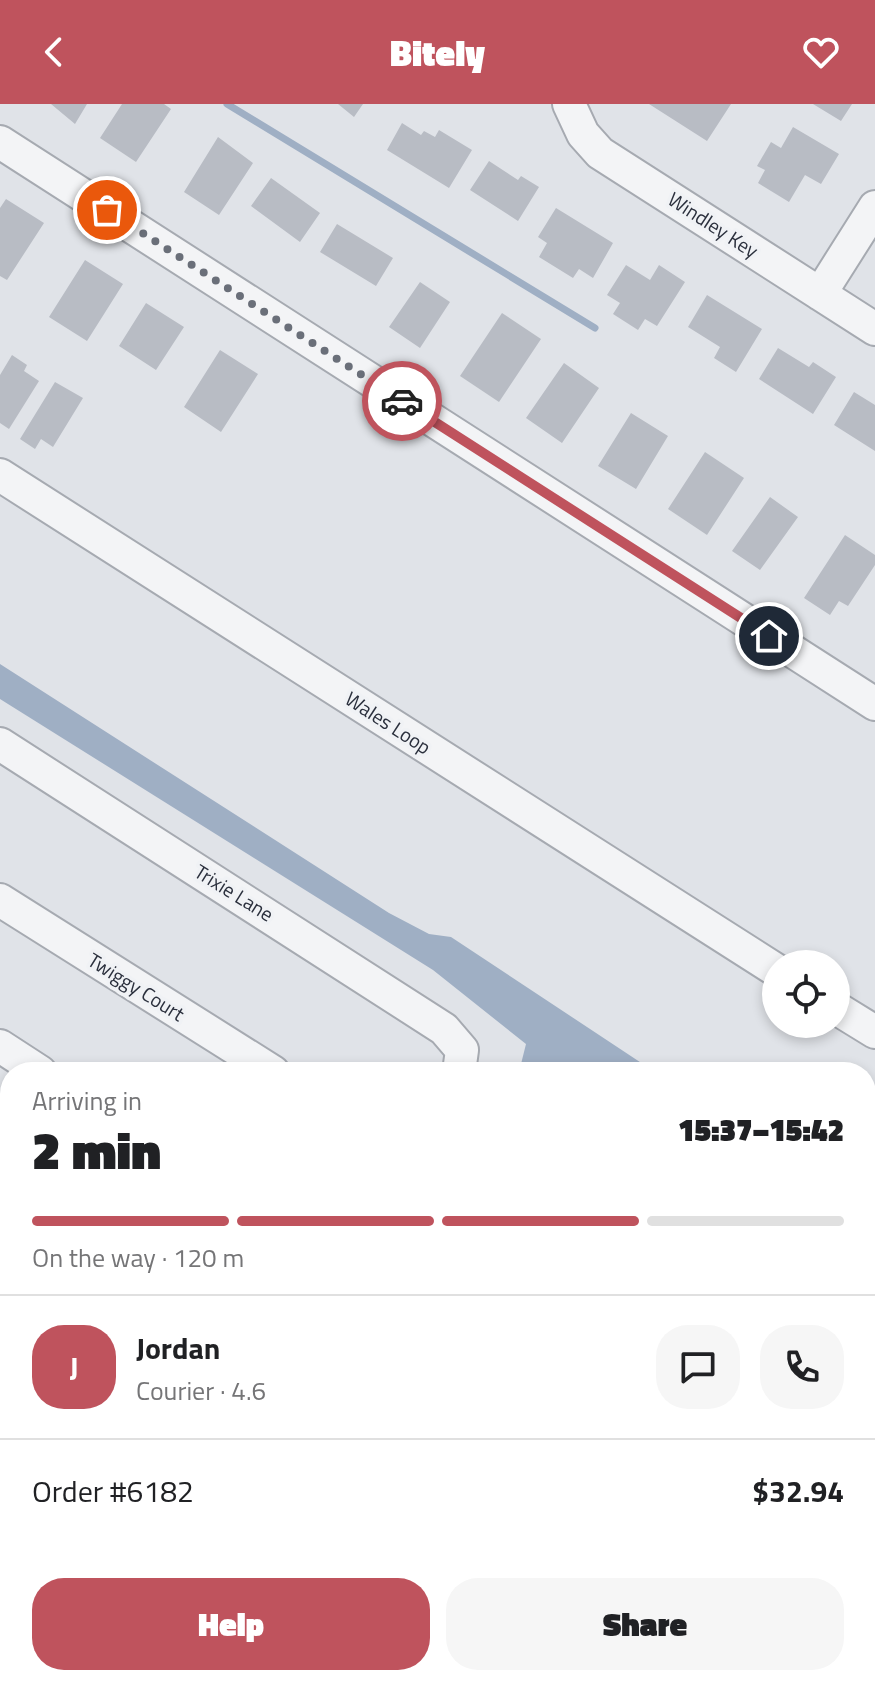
<!DOCTYPE html>
<meta charset="utf-8">
<style>
body{margin:0;font-family:"Titillium Web",sans-serif;background:#f6f6f6;color:#202124;height:100vh;display:flex;flex-direction:column;font-size:30px;white-space:nowrap}
*{box-sizing:border-box;margin:0}
p{font-size:26px;color:#757577}
.icon{flex:none;width:44px;height:44px;fill:none;stroke:currentColor;stroke-width:2;stroke-linecap:round;stroke-linejoin:round}
.map{position:relative;flex:1;overflow:hidden}
.details{position:absolute;left:0px;top:958px;width:876px;height:624px;display:flex;flex-direction:column;background:#fff;border-radius:32px 32px 0 0;box-shadow:0 4px 12px #0003}
.details>*{flex:none}
.tools{position:absolute;left:762px;top:846px;display:grid;gap:16px}
.tools a{display:grid;place-items:center;width:88px;height:88px;border-radius:50%;background:#fff;box-shadow:0 4px 12px #0003;font-size:40px}
.pin{position:absolute;display:grid;place-items:center;width:68px;height:68px;color:#fff;margin:-34px;border:4px solid #fff;border-radius:50%;box-shadow:0 2px 8px #0007}
.courier{position:absolute;display:grid;place-items:center;width:80px;height:80px;margin:-40px;border:6px solid #bf535d;border-radius:50%;background:#fff;color:#222;box-shadow:0 2px 10px #0007}
.headline em{font-style:normal;font-weight:800}
.headline div{display:flex;flex-direction:column-reverse}
.headline{display:flex;align-items:center;justify-content:space-between;height:136px;padding:0 32px}
h1{font-size:52px;font-weight:800;line-height:60px}
.bar{display:grid;grid-template-columns:repeat(4,1fr);gap:12px 8px;align-content:center;height:96px;padding:0 32px}
.bar i{height:10px;border-radius:6px;background:#e0e0e0}
.bar .selected{background:#bf535d}
.bar p{grid-column:span 4}
.line{display:flex;align-items:center;gap:20px;padding:0 32px;border-top:2px solid #e0e0e0}
.line div{flex:1}
.round{display:grid;place-items:center;flex:none;width:84px;height:84px;border-radius:32px;background:#f6f6f6}
.primary-button{display:flex;gap:16px;margin-top:auto;padding:16px 32px}
.primary-button a{flex:1;height:92px;border-radius:32px;background:#bf535d;color:#fff;font-size:32px;font-weight:800;line-height:92px;text-align:center}
.primary-button a+a{background:#f6f6f6;color:#202124}
header{display:flex;justify-content:space-between;align-items:center;height:104px;padding:0 32px;background:#bf535d;color:#fff;font-size:36px;font-weight:800}
.map>svg:first-child{display:block}
</style>
<header><svg class="icon" aria-label="back" viewBox="0 0 24 24"><path d="M15 5l-7 7 7 7"/></svg>Bitely<svg class="icon" aria-label="heart" viewBox="0 0 24 24"><path d="M12 20l-8-8c-3-5 5-10 8-4 3-6 11-1 8 4z"/></svg></header>
<div class="map">
<svg width="875" height="1582" viewBox="0 0 875 1582">
<rect width="100%" height="100%" fill="#e0e3e8"/>
<path fill="#c5d1c2" d="M0 1067 10 1075V1572H761L771 1582H0Z"/>
<path fill="#9fafc4" d="M0 560 389 809 429 830 451 833 655 968H519L526 940 433 866 0 595Z"/>
<g fill="none" stroke-linecap="round" stroke-linejoin="round">
<path stroke="#9fafc4" stroke-width="7" d="M227 0 595 224"/>
</g>
<path fill="#b8bcc4" d="M51 0H87L75 20Z
M122 0H164L171 5 136 58 100 34Z
M338 0H363L354 13Z
M649 0H731L707 37Z
M813 0H852L841 17Z
M402 19 421 31 424 27 435 33 439 26 472 46 449 84 387 46Z
M793 23 839 50 821 80 805 71 789 98 758 79 765 66 757 62 771 38 781 44Z
M218 33 253 59 219 111 184 88Z
M489 57 518 76 521 72 539 83 518 117 470 86Z
M271 74 320 109 300 138 251 102Z
M6 95 44 119 7 176 0 172V104Z
M556 104 613 139 593 174 579 165 573 174 539 153 547 139 538 133Z
M337 120 393 154 376 182 320 148Z
M85 156 123 180 87 237 49 213Z
M626 161 650 176 659 161 685 178 657 222 645 215 638 226 613 210 620 199 607 191Z
M420 178 450 198 420 244 389 223Z
M707 191 762 225 736 268 714 254 720 243 688 223Z
M146 199 184 223 156 266 119 242Z
M502 209 541 235 499 298 460 272Z
M778 244 809 263 813 258 836 273 813 310 759 275Z
M220 246 258 270 221 328 184 303Z
M12 251 27 261 24 267 39 277 9 325 0 319V271Z
M564 259 599 284 562 339 526 314Z
M55 278 83 294 53 343 41 335 35 345 20 335Z
M854 288 875 301V347L834 321Z
M631 309 668 332 636 385 598 362Z
M705 348 744 374 707 431 668 405Z
M770 393 798 413 760 466 732 447Z
M845 431 875 451V461L848 502 839 497 830 511 804 494Z
M866 1509 875 1516 866 1530Z
M875 1547V1582H854L849 1578 855 1572H866V1558Z"/>
<g fill="none" stroke-linecap="round" stroke-linejoin="round">
<g stroke="#a6aab1" stroke-width="36">
<path id="minor" d="M569 0 583 30 600 49 875 225
M0 38 875 600
M820 190 875 103
M0 371 776 866
M0 640 444 925 462 946 459 968
M0 796 273 968
M836 904 875 928
M0 942 40 968
M866 1451 875 1455"/>
</g>
<use href="#minor" stroke="#f3f4f6" stroke-width="32"/>
</g>
<g fill="none" stroke-linecap="round" stroke-linejoin="round">
<path stroke="#6a6f79" stroke-width="8" stroke-dasharray="0 14.4" d="M107 106 402 297"/>
<path stroke="#bf535d" stroke-width="10" d="M402 297 769 532"/>
</g>
<g text-anchor="middle" stroke-width="7" stroke-linejoin="round" paint-order="stroke">
<g font-size="20" fill="#2b303d" stroke="#f0f2f5">
<text transform="translate(713 121) rotate(33)" y="7">Windley Key</text>
<text transform="translate(388 619) rotate(33)" y="7">Wales Loop</text>
<text transform="translate(234 789) rotate(32)" y="7">Trixie Lane</text>
<text transform="translate(136 883) rotate(32)" y="7">Twiggy Court</text>
</g>
</g>
</svg>
<div class="tools">
<a><svg class="icon" aria-label="locate" viewBox="0 0 24 24"><circle cx="12" cy="12" r="6"/><path d="M12 2v4M12 18v4M2 12h4M18 12h4"/></svg></a>
</div>
<div class="pin" style="left:107px;top:106px;background:#ea580c"><svg class="icon" aria-label="bag" viewBox="0 0 24 24"><path d="M5 8h14l-1 12H6zM9 8a3 3 0 0 1 6 0"/></svg></div>
<div class="pin" style="left:769px;top:532px;background:#1f2937"><svg class="icon" aria-label="home" viewBox="0 0 24 24"><path d="M3 11l9-7 9 7M6 9v11h12V9"/></svg></div>
<div class="courier" style="left:402px;top:297px"><svg class="icon" aria-label="car" viewBox="0 0 24 24"><path d="M5 17H2v-5l4-1 3-4h7l3 4 3 1v5h-3M9 17h6M6 11h13"/><circle cx="7" cy="17" r="2"/><circle cx="17" cy="17" r="2"/></svg></div>
<section class="details">
<div class="headline"><div><h1>2 min</h1><p>Arriving in</p></div><em>15:37–15:42</em></div>
<div class="bar"><i class="selected"></i><i class="selected"></i><i class="selected"></i><i></i><p>On the way · 120 m</p></div>
<div class="line" style="height:144px"><b class="round" style="background:#bf535d;color:#fff">J</b><div><b>Jordan</b><p>Courier · 4.6</p></div><a class="round"><svg class="icon" aria-label="chat" viewBox="0 0 24 24"><path d="M4 5h16v11H9l-5 4z"/></svg></a><a class="round"><svg class="icon" aria-label="phone" viewBox="0 0 24 24"><path d="M5 4h4l2 5-3 2q2 4 5 5l2-3 5 2v4C11 20 4 13 5 4z"/></svg></a></div>
<div class="line" style="height:104px"><div>Order #6182</div><b>$32.94</b></div>
<div class="primary-button"><a>Help</a><a>Share</a></div>
</section>
</div>
